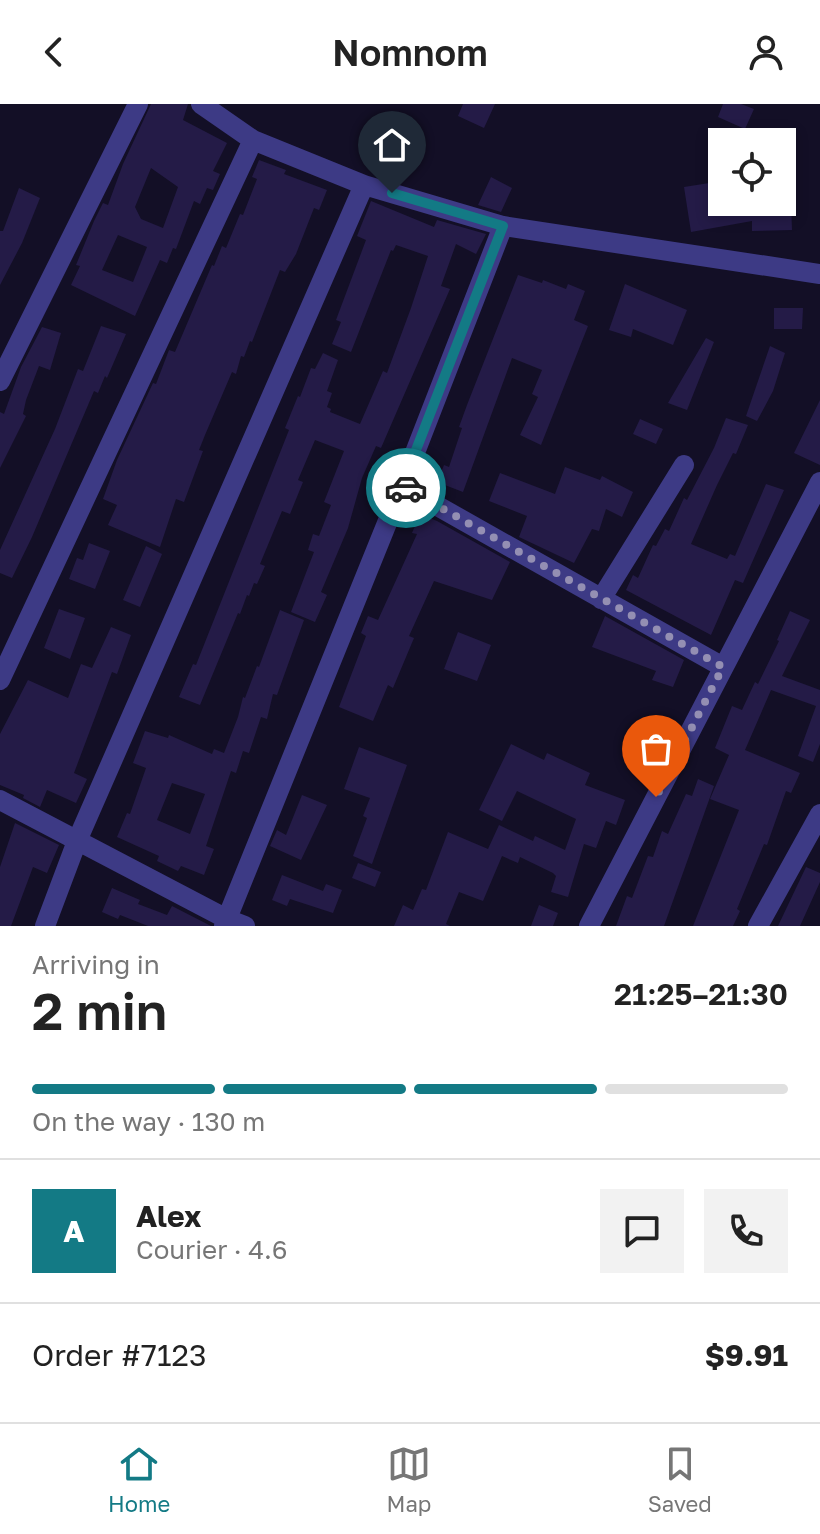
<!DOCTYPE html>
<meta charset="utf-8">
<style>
body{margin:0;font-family:"Golos Text",sans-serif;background:#f2f2f2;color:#222;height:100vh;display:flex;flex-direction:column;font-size:30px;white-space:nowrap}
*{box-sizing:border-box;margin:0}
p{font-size:26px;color:#767676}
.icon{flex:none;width:44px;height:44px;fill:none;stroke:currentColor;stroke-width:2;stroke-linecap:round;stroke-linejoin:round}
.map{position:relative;height:822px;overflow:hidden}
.panel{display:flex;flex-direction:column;background:#fff;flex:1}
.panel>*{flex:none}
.fabs{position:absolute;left:708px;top:24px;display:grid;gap:16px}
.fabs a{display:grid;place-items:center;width:88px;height:88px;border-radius:0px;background:#fff;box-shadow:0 4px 12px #0003;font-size:40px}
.pin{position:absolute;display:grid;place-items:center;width:68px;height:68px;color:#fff;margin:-82px -34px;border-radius:50% 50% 50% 0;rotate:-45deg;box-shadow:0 0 8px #0007}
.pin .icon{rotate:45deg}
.courier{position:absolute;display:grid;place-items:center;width:80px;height:80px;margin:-40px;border:6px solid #137a85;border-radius:50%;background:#fff;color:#222;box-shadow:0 2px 10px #0007}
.overview em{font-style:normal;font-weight:600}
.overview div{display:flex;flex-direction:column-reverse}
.overview{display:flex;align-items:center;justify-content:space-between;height:136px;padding:0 32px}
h1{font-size:52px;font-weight:600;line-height:60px}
.bar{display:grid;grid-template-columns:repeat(4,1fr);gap:12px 8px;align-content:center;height:96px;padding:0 32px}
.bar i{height:10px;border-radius:6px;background:#e0e0e0}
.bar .on{background:#137a85}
.bar p{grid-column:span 4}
.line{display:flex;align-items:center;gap:20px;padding:0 32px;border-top:2px solid #e0e0e0}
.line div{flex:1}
.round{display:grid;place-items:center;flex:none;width:84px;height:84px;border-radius:0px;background:#f2f2f2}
header{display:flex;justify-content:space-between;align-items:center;height:104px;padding:0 32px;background:#fff;font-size:36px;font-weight:600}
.menu{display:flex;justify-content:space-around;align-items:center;height:112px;border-top:2px solid #e0e0e0;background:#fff;font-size:22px;color:#767676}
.menu a{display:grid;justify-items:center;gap:4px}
.menu .on{color:#137a85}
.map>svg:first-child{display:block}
</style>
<header><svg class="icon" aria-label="back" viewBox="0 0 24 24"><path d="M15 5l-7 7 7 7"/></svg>Nomnom<svg class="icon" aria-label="person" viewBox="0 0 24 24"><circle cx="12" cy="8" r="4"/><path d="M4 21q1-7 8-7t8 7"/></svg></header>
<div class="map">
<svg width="820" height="822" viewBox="0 0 820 822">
<rect width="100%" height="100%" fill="#130f26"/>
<path fill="#241b47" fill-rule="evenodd" d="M151 0H188L183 16 227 39 213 67 220 70 213 86 207 84 200 100 194 97 176 145 173 144 167 159 160 156 135 212 71 181 80 162 76 161 94 117 103 99 108 101 123 60ZM151 64 178 83 163 124 141 115 135 103ZM118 131 147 143 133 178 102 166Z
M463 0H495L484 24 458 12Z
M723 0H741L754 5 745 25 718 13Z
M259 56 286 66 284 70 327 86 319 106 314 104 296 150 285 168 280 166 252 238 250 237 244 253 241 252 236 270 232 268 205 331 199 346 203 347 184 398 176 395 160 443 108 421 117 401 103 395 117 356 153 279 156 280 169 246 175 248 212 161 214 162 222 142 226 144 240 110 243 111 257 75 252 73Z
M491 73 512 84 501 108 478 101Z
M722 77V98H791L792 126 752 127V117L691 128 684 83Z
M19 84 40 94 22 139 0 181V127H3Z
M371 97 434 123 437 116 486 130 476 150 456 140 441 182 450 185 381 344 376 342 362 374 348 424 321 488 327 491 315 518 291 508 314 448 308 446 313 430 319 432 331 401 324 398 344 347 315 336 298 376 303 378 290 410 282 407 260 460 265 462 257 480 254 479 249 492 247 491 240 510 238 509 200 601 179 593 193 560 196 561 289 326 285 324 298 292 300 293 311 264 315 265 323 249 338 256 327 287 332 289 327 303 331 305 330 308 360 320 383 267 387 269 411 204 428 152 396 141 393 147 391 146 351 248 332 240 341 218 336 216 366 136 357 132Z
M518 171 542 179 543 176 566 185 568 180 585 187 574 216 588 222 541 341 520 331 538 293 532 290 542 266 512 254 463 388 437 378 444 361 449 363 462 324 459 323 467 301Z
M625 180 687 206 673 241 633 225 631 233 609 226Z
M774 204H803L802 225H774Z
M101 222 126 230 107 274 105 272 98 289 94 287 32 433 12 474 0 469V446L55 325 78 265 83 267Z
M42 223 61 229 50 266 39 262 26 296 23 310 26 312 0 364V308L4 310 21 263Z
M706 234 714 238 687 306 668 299Z
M770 242 785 249 773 287 757 317 746 312Z
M820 296V361L794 349Z
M726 314 748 321 736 350 733 349 717 381 691 440 727 455 730 450 735 452 766 380 784 386 743 479 735 476 711 531 626 486 633 471 638 474 653 441 656 442 665 425 669 427 684 394 687 396 714 344Z
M640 315 663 325 656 340 633 330Z
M565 363 600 376 602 372 633 388 622 413 606 405 599 427 592 425 574 459 519 433 527 412 489 397 500 369 555 390Z
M420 410 437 417 510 458 492 496 434 477 409 532 414 534 393 584 388 581 373 617 339 603 366 532 361 529 368 512 378 516 417 430 412 429Z
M89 439 110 447 95 485 69 475 77 454 83 456Z
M146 442 162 450 140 503 123 496Z
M59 505 85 514 70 555 44 544Z
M280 506 304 516 277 591 273 590 267 615 261 613 249 649 243 647 236 669 231 667 206 742 214 745 204 771 181 762 178 767 157 757 159 752 117 733 127 709 130 710 146 664 133 659 145 627 168 634 169 631 212 650 214 645 224 649 238 613 243 593 245 594 257 562 259 563ZM172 679 205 690 190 730 157 716Z
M790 507 810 516 782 572 820 586V640L813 658 798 652 816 602 771 586 745 646 800 669 791 689 786 687 767 741 764 740 737 805 740 807 733 822H693L739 706 710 695 729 651 715 644 732 602 742 606 755 578 758 580 779 537 777 536Z
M605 512 684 556 673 583 652 576 656 567 592 543Z
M111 523 131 531 117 570 112 568 74 669 87 675 76 699 47 686 40 703 23 694 24 691 0 681V630L28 576 68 594 81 560 92 564Z
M458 528 491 541 477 577 444 565Z
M511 640 544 656 547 649 590 669 585 681 625 696 616 721 606 717 596 744 584 740 568 793 551 788 556 772 553 769 520 753 518 759 502 752 483 797 459 788 446 820 450 822H394L403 801 413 806 422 785 426 786 448 728 488 745 499 721 533 737 535 732 565 746 576 715 517 687 502 717 479 706Z
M359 643 407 661 372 760 353 752 367 714 363 712 370 694 344 685Z
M698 675 714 682 664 822H616L627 792 632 794 648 752 653 753 662 727 668 730 686 690 692 692Z
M302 691 327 701 301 756 270 742 277 726 286 731Z
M15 719 59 741 47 769 33 763 11 822H0V763Z
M358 759 381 768 375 783 352 774Z
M806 763 820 769V778L800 822H778Z
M282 771 323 787 326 780 342 786 333 809 290 795 287 802 272 796Z
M112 784 140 796 138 800 167 811 172 802 211 822H148L120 811 118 815 102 808Z
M539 801 558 809 553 822H531Z"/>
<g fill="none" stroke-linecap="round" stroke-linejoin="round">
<path stroke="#3d3a85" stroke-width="20" d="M201 0 253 36 364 81 503 122 820 170
M0 277 138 0
M402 382 723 563
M601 495 684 361
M0 576 253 36
M0 696 227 815 245 822
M45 822 77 737 364 81
M224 822 402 382 503 122
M589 822 820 378
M758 822 820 710"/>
</g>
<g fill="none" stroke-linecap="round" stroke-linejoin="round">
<path stroke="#948fb3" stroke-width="8" stroke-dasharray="0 14.4" d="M406 384 723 563 656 693"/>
<path stroke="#137a85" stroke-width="10" d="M392 89 503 122 402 382 406 384"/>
</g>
</svg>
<div class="fabs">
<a><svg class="icon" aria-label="locate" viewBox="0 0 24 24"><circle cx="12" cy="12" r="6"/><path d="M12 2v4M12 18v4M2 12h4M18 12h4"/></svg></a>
</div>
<div class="pin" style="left:656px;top:693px;background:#ea580c"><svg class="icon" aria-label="bag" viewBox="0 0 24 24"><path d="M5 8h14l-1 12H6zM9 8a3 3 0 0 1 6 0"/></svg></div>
<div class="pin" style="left:392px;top:89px;background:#1f2937"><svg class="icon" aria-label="home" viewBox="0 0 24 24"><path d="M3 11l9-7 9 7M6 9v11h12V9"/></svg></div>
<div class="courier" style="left:406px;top:384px"><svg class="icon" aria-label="car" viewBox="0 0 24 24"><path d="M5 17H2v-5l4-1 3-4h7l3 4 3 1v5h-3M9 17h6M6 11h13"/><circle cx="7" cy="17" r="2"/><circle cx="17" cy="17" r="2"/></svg></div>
</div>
<section class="panel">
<div class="overview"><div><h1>2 min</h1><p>Arriving in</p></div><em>21:25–21:30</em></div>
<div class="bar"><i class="on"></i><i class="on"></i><i class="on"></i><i></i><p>On the way · 130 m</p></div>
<div class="line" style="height:144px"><b class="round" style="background:#137a85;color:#fff">A</b><div><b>Alex</b><p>Courier · 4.6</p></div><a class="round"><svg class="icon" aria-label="chat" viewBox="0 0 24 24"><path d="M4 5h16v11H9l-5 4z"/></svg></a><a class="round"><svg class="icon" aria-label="phone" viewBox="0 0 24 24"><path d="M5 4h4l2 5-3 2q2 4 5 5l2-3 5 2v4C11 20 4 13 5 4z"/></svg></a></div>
<div class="line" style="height:104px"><div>Order #7123</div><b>$9.91</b></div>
</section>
<nav class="menu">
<a class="on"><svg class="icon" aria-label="home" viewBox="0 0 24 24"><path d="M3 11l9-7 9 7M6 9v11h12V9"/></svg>Home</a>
<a><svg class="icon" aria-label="map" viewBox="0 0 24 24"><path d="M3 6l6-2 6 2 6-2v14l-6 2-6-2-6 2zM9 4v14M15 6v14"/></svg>Map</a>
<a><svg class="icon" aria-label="saved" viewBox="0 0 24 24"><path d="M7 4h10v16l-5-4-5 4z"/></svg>Saved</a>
</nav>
